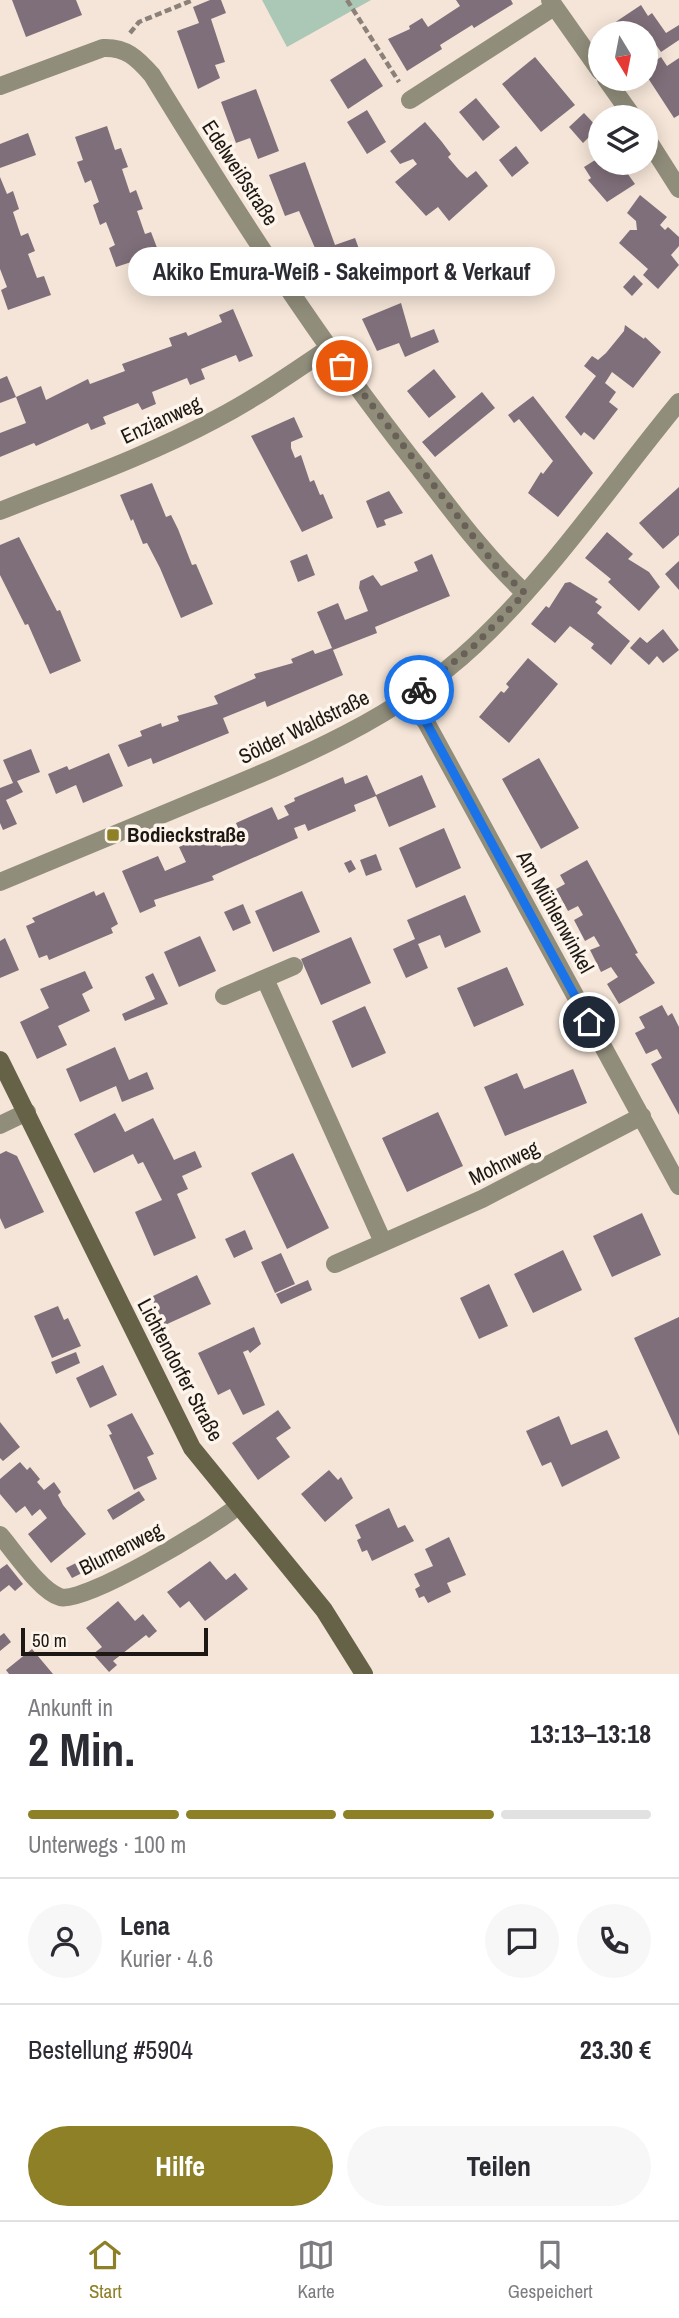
<!DOCTYPE html>
<html lang="de">
<meta charset="utf-8">
<style>
body{margin:0;font-family:"Archivo Narrow",sans-serif;background:#f7f7f7;color:#2b2b33;height:100vh;display:flex;flex-direction:column;font-size:26px;white-space:nowrap}
*{box-sizing:border-box;margin:0}
p{font-size:23px;color:#7c7c81}
.icon{flex:none;width:38px;height:38px;fill:none;stroke:currentColor;stroke-width:2;stroke-linecap:round;stroke-linejoin:round}
.map{position:relative;height:1674px;overflow:hidden}
.panel{display:flex;flex-direction:column;background:#fff;flex:1}
.panel>*{flex:none}
.needle{width:46px;rotate:170deg}
.tools{position:absolute;left:588px;top:21px;display:grid;gap:14px}
.tools a{display:grid;place-items:center;width:70px;height:70px;border-radius:50%;background:#fff;box-shadow:0 4px 18px #0003;font-size:35px}
.scale{position:absolute;left:21px;bottom:18px;width:187px;box-sizing:border-box;padding-left:7px;border:4px solid #1d1813;border-top:0;font-size:19px;line-height:24px;white-space:nowrap;color:#1d1813;-webkit-text-stroke:5px #fdf4eb;paint-order:stroke}
.pin{position:absolute;display:grid;place-items:center;width:60px;height:60px;color:#fff;margin:-30px;border:4px solid #fff;border-radius:50%;box-shadow:0 2px 7px #0007}
.courier{position:absolute;display:grid;place-items:center;width:70px;height:70px;margin:-35px;border:5px solid #1a73e8;border-radius:50%;background:#fff;color:#222;box-shadow:0 2px 9px #0007}
.bubble{position:absolute;height:49px;border-radius:24px;background:#fff;box-shadow:0 4px 18px #0003;font-size:23px;font-weight:800;line-height:49px;text-align:center}
.overview em{font-style:normal;font-weight:800}
.overview div{display:flex;flex-direction:column-reverse}
.overview{display:flex;align-items:center;justify-content:space-between;height:119px;padding:0 28px}
h1{font-size:46px;font-weight:800;line-height:52px}
.bar{display:grid;grid-template-columns:repeat(4,1fr);gap:10px 7px;align-content:center;height:84px;padding:0 28px}
.bar i{height:9px;border-radius:5px;background:#e1e1e2}
.bar .selected{background:#8e8027}
.bar p{grid-column:span 4}
.line{display:flex;align-items:center;gap:18px;padding:0 28px;border-top:2px solid #e1e1e2}
.line div{flex:1}
.round{display:grid;place-items:center;flex:none;width:74px;height:74px;border-radius:37px;background:#f7f7f7}
.primary-button{display:flex;gap:14px;margin-top:auto;padding:14px 28px}
.primary-button a{flex:1;height:80px;border-radius:42px;background:#8e8027;color:#fff;font-size:28px;font-weight:800;line-height:80px;text-align:center}
.primary-button a+a{background:#f7f7f7;color:#2b2b33}
.tabs{display:flex;justify-content:space-around;align-items:center;height:98px;border-top:2px solid #e1e1e2;background:#fff;font-size:19px;color:#7c7c81}
.tabs a{display:grid;justify-items:center;gap:4px}
.tabs .selected{color:#8e8027}
.map>svg:first-child{display:block}
</style>
<div class="map">
<svg width="679" height="1674" viewBox="0 0 679 1674">
<rect width="100%" height="100%" fill="#f5e5d8"/>
<path fill="#abc7b6" d="M262 0H371L287 47Z"/>
<path fill="#7f6f7a" d="M12 0H76L82 15 26 37Z
M210 0H221L226 13 211 19 225 62 215 65 220 78 198 89 177 31 199 23 193 7Z
M456 0H511L513 4 474 28 472 25 440 45 442 49 407 71 388 39 410 29 409 26 422 18 428 27 460 6Z
M641 5 648 16 652 13 666 33 679 25V40L661 52 654 42 646 47V33H617L611 25Z
M535 57 575 105 541 132 502 84Z
M661 57 667 66 679 58V115L674 118 646 75V67Z
M365 58 383 86 348 109 330 80Z
M256 89 279 151 258 159 250 138 236 143 221 102Z
M476 98 500 127 483 141 459 112Z
M367 110 386 142 367 154 347 122Z
M584 113 598 128 583 143 569 127Z
M425 122 442 142 451 154 448 157 459 170 467 178 476 171 488 186 449 221 438 207 426 216 395 182 417 164 413 159 400 164 390 151Z
M107 126 115 150 121 148 128 167 122 169 130 193 136 190 143 209 137 211 145 234 151 232 159 253 116 267 109 248 115 245 106 222 100 225 93 205 99 202 91 180 85 183 77 162 83 160 75 137Z
M28 133 36 155 0 168V144Z
M516 146 529 163 512 177 499 160Z
M600 157V163H620L635 184 607 202 588 180 591 178 584 167Z
M305 162 335 245 355 238 370 279 334 292 299 211 285 216 269 175Z
M0 177 7 194 13 191 19 209 13 212 21 236 28 233 35 251 28 254 37 278 44 276 51 295 8 310 1 290 7 287 0 269Z
M640 195 667 217 660 225 665 230 668 227 679 237V246L671 255 679 265 658 289 643 275 648 269 619 243 630 230H637L636 221 627 213Z
M634 275 643 284 632 296 623 287Z
M401 303 411 338 434 329 439 342 405 357 399 343 377 351 362 319Z
M233 309 253 356 239 362 236 355 201 369 205 379 190 385 187 378 152 392 156 404 142 410 138 403 103 417 106 424 91 430 88 423 36 446 34 443 0 457V433L26 423 16 397 41 386 46 400 88 379 90 384 125 371 122 364 172 346 169 338 186 332 188 336 222 322 219 315Z
M625 325 644 339 645 337 661 352 633 388 612 372 605 383 616 392 609 402 618 409 594 440 584 432 581 436 565 417 596 376 584 366 592 356 598 360 606 353 624 331Z
M434 369 456 397 429 418 407 391Z
M7 376 16 397 0 403V379Z
M482 392 495 408 435 457 422 442Z
M533 396 593 473 558 517 528 493 541 472 543 474 553 461 519 419 514 423 508 415Z
M294 417 303 437 291 442V448L295 458 301 455 310 482 314 480 320 495 323 494 333 518 302 532 251 436Z
M152 483 166 517 171 515 178 529 192 565 196 564 213 604 181 618 160 568 147 543 143 544 133 519 131 521 120 495Z
M679 487V535L663 549 639 523Z
M389 491 403 513 384 520 386 525 377 528 366 501Z
M607 532 633 554 628 559 649 572 660 587 639 611 608 582 611 579 585 558Z
M19 537 57 611 60 610 81 661 50 674 28 624 25 625 0 575V545Z
M307 554 315 575 298 582 290 561Z
M432 554 450 596 375 627 377 633 333 650 343 675 267 707 265 701 223 718 229 733 153 764 151 758 128 767 118 745 142 736 140 731 161 723 162 727 179 721 177 716 218 704 214 696 256 678 254 674 293 663 291 659 313 650 315 654 332 648 317 612 338 603 345 620 368 611 359 588 360 581 373 575 381 586 418 571 414 562Z
M679 561V590L665 574Z
M570 582 598 599 595 602 602 607 597 613 630 641 611 665 591 648 594 644 570 626 555 643 531 624 546 606 549 608 565 583Z
M663 629 679 650 663 663 657 656 649 665 630 648 640 637 647 643Z
M528 658 558 684 509 743 479 717 501 691 504 693 509 687 506 684Z
M31 749 40 772 17 781 23 792 6 800 17 824 3 830 0 823V788L13 783 3 760Z
M109 753 123 786 83 803 76 785 56 794 48 774 67 766 69 770Z
M539 758 579 828 541 849 502 779Z
M367 775 376 795 422 775 436 807 389 827 376 796 354 805 356 811 308 831 305 824 294 828 298 838 212 876 214 880 154 900 156 906 140 913 122 871 158 856 165 871 186 862 179 847 197 839 215 832 221 847 242 838 236 823 272 807 278 820 289 815 284 806 295 801 294 798 343 777 345 784Z
M444 828 461 868 416 888 399 848Z
M376 854 382 870 366 876 360 860Z
M351 860 356 869 349 873 344 863Z
M587 860 638 953 635 954 655 983 619 1004 607 984 618 977 611 967 601 972 590 950 600 946 594 936 585 941 574 920 583 915 578 906 568 911 556 889 565 884 560 875Z
M94 891 96 896 104 892 118 924 111 928 113 933 49 960 47 955 39 958 26 926 35 922 32 918Z
M302 891 320 932 273 952 255 911Z
M465 895 481 932 445 948 440 935 418 944 428 968 406 978 393 949 415 939 407 920Z
M243 904 251 923 233 931 224 912Z
M200 936 216 971 179 987 164 952Z
M351 937 371 983 321 1005 301 959Z
M5 938 19 970 0 978V941Z
M507 967 524 1005 474 1027 457 988Z
M85 971 93 988 82 994 90 1011 58 1026 67 1045 37 1059 20 1022 49 1008 40 989Z
M153 973 168 1004 125 1021 122 1014 155 999 145 977Z
M662 1005 668 1016 672 1013 679 1027V1115L651 1064 662 1058 657 1049 646 1054 635 1033 645 1028 639 1017Z
M365 1006 386 1053 352 1068 332 1021Z
M115 1047 129 1080 147 1072 154 1089 122 1102 116 1086 80 1102 66 1069Z
M573 1069 587 1103 505 1136 484 1087 517 1073 524 1089Z
M438 1112 463 1166 407 1192 382 1138Z
M115 1113 125 1132 153 1118 174 1160 195 1151 202 1167 182 1176 188 1189 177 1194 196 1238 154 1256 135 1212 162 1200 143 1162 138 1164 133 1154 94 1173 74 1134Z
M6 1151 17 1156 44 1212 5 1229 0 1218V1154Z
M293 1153 329 1228 287 1249 251 1173Z
M642 1213 661 1255 612 1277 593 1236Z
M245 1230 253 1249 234 1258 225 1239Z
M563 1250 582 1290 533 1313 514 1274Z
M281 1253 295 1284 275 1293 261 1262Z
M197 1275 211 1304 165 1325 151 1297Z
M308 1280 312 1290 281 1304 276 1294Z
M489 1284 508 1326 479 1339 460 1298Z
M58 1306 64 1320 68 1318 81 1346 52 1358 34 1316Z
M679 1317V1436L634 1338Z
M254 1327 261 1344 250 1353 248 1350 243 1352 265 1405 243 1415 230 1389 218 1395 198 1353Z
M76 1352 80 1363 56 1374 51 1362Z
M103 1365 117 1395 90 1408 76 1378Z
M278 1410 291 1428 276 1438 290 1457 258 1480 232 1443Z
M132 1413 154 1454 147 1457 157 1479 134 1490 109 1435 112 1434 107 1425Z
M559 1416 571 1445 607 1430 620 1458 562 1487 551 1462 542 1466 526 1431Z
M0 1422 20 1447 3 1461 0 1458Z
M20 1462 27 1470 30 1467 40 1479 37 1482 44 1490 54 1482 61 1492 58 1495 63 1505 86 1534 51 1563 28 1534 47 1518 40 1509 32 1516 25 1506 16 1513 0 1494V1479Z
M329 1470 338 1480 341 1477 353 1498 325 1522 301 1494Z
M139 1491 145 1500 113 1520 107 1510Z
M389 1508 398 1528 405 1525 414 1541 372 1561 367 1550 362 1552 357 1540 361 1538 355 1525Z
M449 1537 466 1575 447 1583 451 1592 428 1603 424 1596 419 1598 415 1589 420 1586 414 1574 433 1566 425 1549Z
M86 1558 92 1568 72 1578 66 1568Z
M210 1561 226 1580 235 1573 248 1589 205 1621 189 1601 180 1608 167 1592Z
M7 1564 23 1584 15 1591 9 1585 0 1592V1569Z
M118 1601 135 1621 143 1614 157 1631 149 1638 146 1635 113 1661 117 1665 109 1672 93 1654 102 1647 86 1628Z
M4 1633 11 1642 0 1651V1636Z
M32 1649 53 1674H9L6 1670Z"/>
<g fill="none" stroke-linecap="round" stroke-linejoin="round">
<path stroke="#8c8178" stroke-width="4.5" stroke-dasharray="7 3.5" stroke-linecap="butt" d="M347 0 399 82
M130 33 139 22 193 0"/>
<path stroke="#908d7b" stroke-width="18" d="M550 0 600 71
M606 79 633 117
M0 86 103 48C126 47 137 58 152 75 234 209 318 340 415 463 450 508 483 554 525 593
M410 100 554 7
M646 137 679 189
M0 511C73 482 147 456 216 419 256 398 292 373 329 348
M408 698 426 722 679 1186
M265 979 383 1242
M224 996 294 966
M0 1125 27 1112
M335 1264 482 1199 642 1116
M0 1535C14 1551 40 1591 60 1597 84 1605 214 1525 237 1507"/>
<path stroke="#908d7b" stroke-width="18" d="M0 882C65 855 130 828 195 801 295 760 395 720 475 645 552 573 612 483 679 402"/>
<path stroke="#666247" stroke-width="18" d="M0 1060 192 1448 324 1610 364 1674"/>
</g>
<g fill="none" stroke-linecap="round" stroke-linejoin="round">
<path stroke="#696058" stroke-width="7" stroke-dasharray="0 12.6" d="M342 366 496 566 525 593 475 645 419 690"/>
<path stroke="#1a73e8" stroke-width="9" d="M419 690 408 698 426 722 589 1022"/>
</g>
<rect fill="#8e8027" stroke="#fdf4eb" stroke-width="2.5" x="106" y="828" width="14" height="14" rx="3.5"/>
<g text-anchor="middle" stroke-width="7" stroke-linejoin="round" paint-order="stroke">
<g font-size="21" fill="#1d1813" stroke="#fdf4eb">
<text transform="translate(240 173) rotate(57)" y="7">Edelweißstraße</text>
<text transform="translate(161 420) rotate(-25)" y="7">Enzianweg</text>
<text transform="translate(304 727) rotate(-26)" y="7">Sölder Waldstraße</text>
<text transform="translate(555 912) rotate(61)" y="7">Am Mühlenwinkel</text>
<text transform="translate(504 1163) rotate(-26)" y="7">Mohnweg</text>
<text transform="translate(180 1370) rotate(62)" y="7">Lichtendorfer Straße</text>
<text transform="translate(121 1549) rotate(-27)" y="7">Blumenweg</text>
</g>
<g font-size="21" font-weight="bold" fill="#1d1813" stroke="#fdf4eb" text-anchor="start">
<text x="127" y="842">Bodieckstraße</text>
</g>
</g>
</svg>
<div class="tools">
<a><svg class="needle" viewBox="-14 -14 28 28"><path d="M0-13l5 13h-10z" fill="#e53935"/><path d="M0 13l5-13h-10z" fill="#7c7c81"/></svg></a>
<a><svg class="icon" aria-label="layers" viewBox="0 0 24 24"><path d="M12 4l9 5-9 5-9-5zM3 14l9 5 9-5"/></svg></a>
</div>
<div class="scale">50 m</div>
<div class="pin" style="left:342px;top:366px;background:#ea580c"><svg class="icon" aria-label="bag" viewBox="0 0 24 24"><path d="M5 8h14l-1 12H6zM9 8a3 3 0 0 1 6 0"/></svg></div>
<div class="pin" style="left:589px;top:1022px;background:#1f2937"><svg class="icon" aria-label="home" viewBox="0 0 24 24"><path d="M3 11l9-7 9 7M6 9v11h12V9"/></svg></div>
<div class="courier" style="left:419px;top:690px"><svg class="icon" aria-label="bike" viewBox="0 0 24 24"><circle cx="6" cy="16" r="4"/><circle cx="18" cy="16" r="4"/><path d="M6 16l4-8h5l3 8M10 8l3 8H6M13 5h3"/></svg></div>
<div class="bubble" style="left:128px;top:247px;width:427px">Akiko Emura-Weiß - Sakeimport &amp; Verkauf</div>
</div>
<section class="panel">
<div class="overview"><div><h1>2 Min.</h1><p>Ankunft in</p></div><em>13:13–13:18</em></div>
<div class="bar"><i class="selected"></i><i class="selected"></i><i class="selected"></i><i></i><p>Unterwegs · 100 m</p></div>
<div class="line" style="height:126px"><a class="round"><svg class="icon" aria-label="person" viewBox="0 0 24 24"><circle cx="12" cy="8" r="4"/><path d="M4 21q1-7 8-7t8 7"/></svg></a><div><b>Lena</b><p>Kurier · 4.6</p></div><a class="round"><svg class="icon" aria-label="chat" viewBox="0 0 24 24"><path d="M4 5h16v11H9l-5 4z"/></svg></a><a class="round"><svg class="icon" aria-label="phone" viewBox="0 0 24 24"><path d="M5 4h4l2 5-3 2q2 4 5 5l2-3 5 2v4C11 20 4 13 5 4z"/></svg></a></div>
<div class="line" style="height:91px"><div>Bestellung #5904</div><b>23.30 €</b></div>
<div class="primary-button"><a>Hilfe</a><a>Teilen</a></div>
</section>
<nav class="tabs">
<a class="selected"><svg class="icon" aria-label="home" viewBox="0 0 24 24"><path d="M3 11l9-7 9 7M6 9v11h12V9"/></svg>Start</a>
<a><svg class="icon" aria-label="map" viewBox="0 0 24 24"><path d="M3 6l6-2 6 2 6-2v14l-6 2-6-2-6 2zM9 4v14M15 6v14"/></svg>Karte</a>
<a><svg class="icon" aria-label="saved" viewBox="0 0 24 24"><path d="M7 4h10v16l-5-4-5 4z"/></svg>Gespeichert</a>
</nav>
